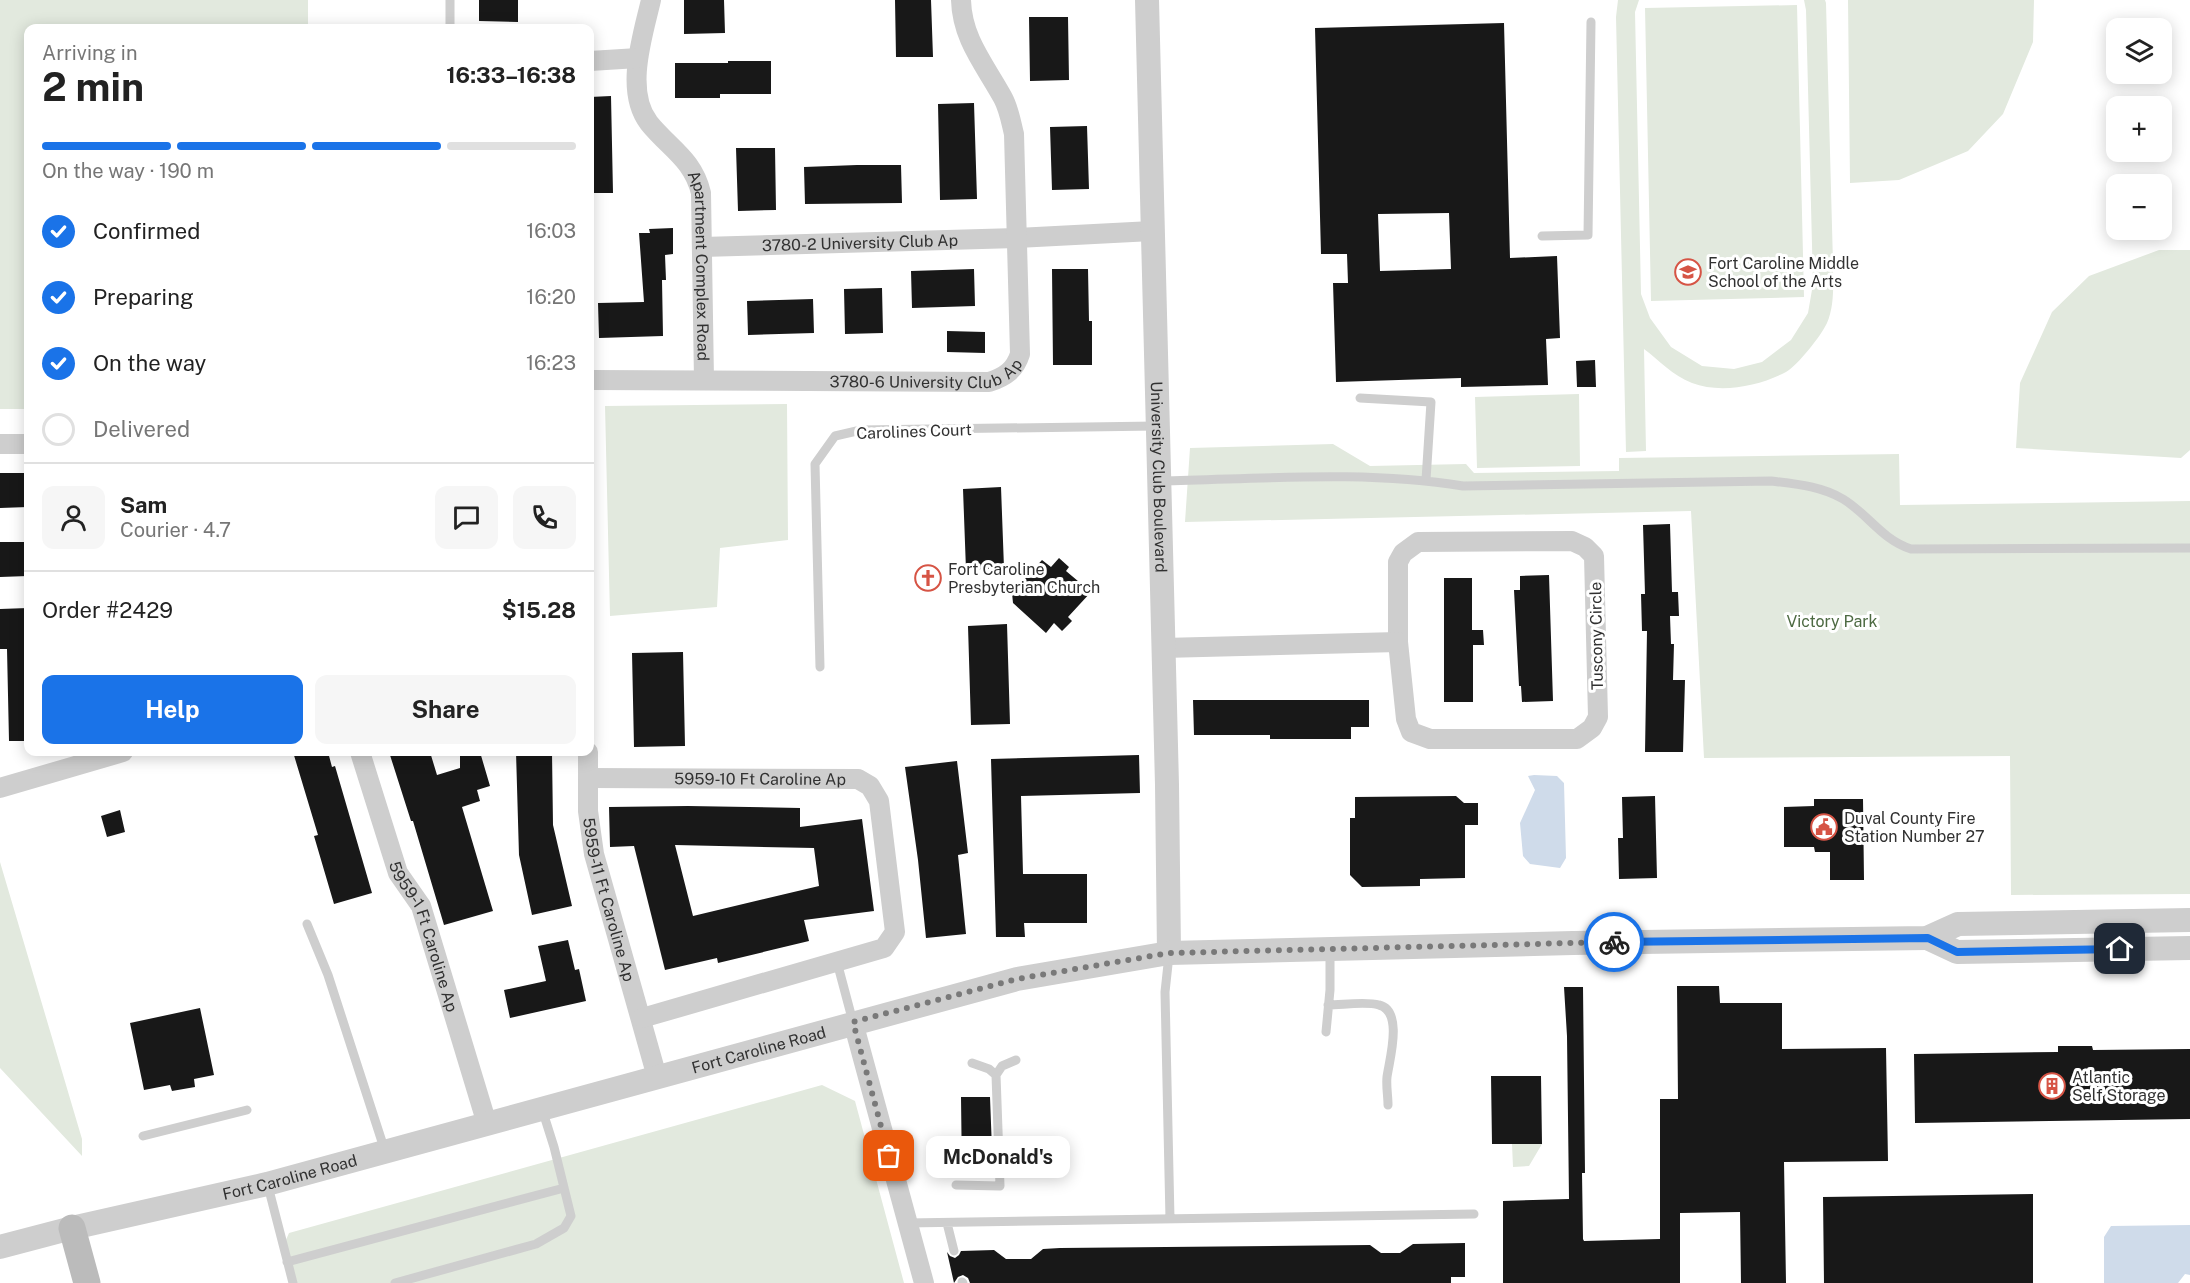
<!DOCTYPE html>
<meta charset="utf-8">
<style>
body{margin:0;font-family:"Public Sans",sans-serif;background:#f6f6f6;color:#222;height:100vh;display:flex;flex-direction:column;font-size:22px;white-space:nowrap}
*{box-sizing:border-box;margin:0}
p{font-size:20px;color:#767676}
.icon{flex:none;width:33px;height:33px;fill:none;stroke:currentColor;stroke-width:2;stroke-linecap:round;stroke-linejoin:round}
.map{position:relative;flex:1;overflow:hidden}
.drawer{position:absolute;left:24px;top:24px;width:570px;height:732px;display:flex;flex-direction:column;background:#fff;border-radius:12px;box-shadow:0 3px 15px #0003}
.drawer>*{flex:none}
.controls{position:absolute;left:2106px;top:18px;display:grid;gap:12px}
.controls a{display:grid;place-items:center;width:66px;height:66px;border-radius:12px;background:#fff;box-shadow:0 3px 15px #0003;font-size:30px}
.pin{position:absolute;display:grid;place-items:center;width:51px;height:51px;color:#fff;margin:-26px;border-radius:12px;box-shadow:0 3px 9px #0006}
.courier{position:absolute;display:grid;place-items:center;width:60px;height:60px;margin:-30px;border:4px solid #1a73e8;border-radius:50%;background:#fff;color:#222;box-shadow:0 2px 8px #0007}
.bubble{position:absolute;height:42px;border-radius:12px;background:#fff;box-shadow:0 3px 15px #0003;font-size:20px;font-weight:700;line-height:42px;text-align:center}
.headline em{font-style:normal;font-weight:700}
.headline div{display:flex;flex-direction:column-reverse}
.headline{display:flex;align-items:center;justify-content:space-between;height:102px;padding:0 18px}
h1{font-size:39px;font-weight:700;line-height:45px}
.bar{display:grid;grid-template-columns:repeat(4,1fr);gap:9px 6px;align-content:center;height:72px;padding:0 18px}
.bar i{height:8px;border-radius:4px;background:#e0e0e0}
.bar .active{background:#1a73e8}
.bar p{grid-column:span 4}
.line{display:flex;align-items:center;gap:15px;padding:0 18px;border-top:2px solid #e0e0e0}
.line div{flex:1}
.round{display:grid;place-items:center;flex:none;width:63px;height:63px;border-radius:12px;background:#f6f6f6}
ol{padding:0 18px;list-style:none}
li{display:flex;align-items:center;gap:18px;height:66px}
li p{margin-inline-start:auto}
li .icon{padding:6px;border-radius:50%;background:#1a73e8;color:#fff;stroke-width:4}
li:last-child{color:#767676}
li i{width:33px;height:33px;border:3px solid #e0e0e0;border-radius:50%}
.primary-button{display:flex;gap:12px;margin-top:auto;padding:12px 18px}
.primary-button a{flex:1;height:69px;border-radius:12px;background:#1a73e8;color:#fff;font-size:24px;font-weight:700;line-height:69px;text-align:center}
.primary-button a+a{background:#f6f6f6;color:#222}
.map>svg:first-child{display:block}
</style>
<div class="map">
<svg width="2190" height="1283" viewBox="0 0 2190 1283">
<rect width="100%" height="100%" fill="#fff"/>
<path fill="#e2e9de" d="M0 0H308V28H28V409H0Z
M1618 0H1639L1635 12 1641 294 1650 318 1671 347 1702 366 1734 369 1762 362 1791 340 1808 313 1813 284 1806 10 1804 0H1825L1826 3 1833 263C1833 282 1835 305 1827 323 1821 336 1798 365 1786 372 1759 386 1721 394 1692 383 1672 375 1660 361 1644 349L1646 451 1626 452 1616 17Z
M1848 0H2034L2033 42 2003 114 1968 151 1899 180 1850 183Z
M1797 5 1804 297 1651 301 1645 8Z
M2159 250H2190V450L2181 458 2016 448 2020 383 2052 312 2089 276Z
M1579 394 1580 466 1477 468 1475 397Z
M787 404 788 540 720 548 717 607 610 616 605 406Z
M1333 444 1370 466 1466 464 1474 473 1619 471V458L1899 454 1900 505 2190 501V894L2011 895 2010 756 1704 758 1691 511 1185 522 1190 448Z
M0 862 82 1139V1156L0 1068Z
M822 1085 855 1101 904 1283H291L282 1249 289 1233Z
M1512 1144H1542L1529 1166 1513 1167Z"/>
<path fill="#cfdbea" d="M1534 775 1557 776 1564 783 1566 858 1560 868 1530 864 1523 856 1520 823 1535 790 1528 776Z
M2190 1225V1275L2185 1274 2178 1283H2104V1237L2111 1226Z"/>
<path fill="#181818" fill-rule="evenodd" d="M479 0H518V22L479 21Z
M684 0H724L725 33 684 34Z
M895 0H931L933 57H896Z
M1029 17H1068L1069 80 1030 81Z
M1504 23 1510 258 1557 256 1560 338 1546 339 1548 385 1461 387V378L1336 382 1333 283H1348L1347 254H1321L1315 28ZM1449 213 1451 269 1380 271 1378 214Z
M728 61H771V94H720V98H675V63H728Z
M611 96 613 193H590V97Z
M974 103 977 199 940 200 938 104Z
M1087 126 1089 189 1052 190 1050 127Z
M736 148H775L776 210 738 211Z
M857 165H901L902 203 805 204 804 167Z
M673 228V254L665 255 666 280H662L663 336 599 338 598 303 644 302 639 233H650L649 229Z
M974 269 975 306 912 308 911 271Z
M1052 269H1088L1089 321H1092V365H1053Z
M882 288 883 333 845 334 844 289Z
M813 299 814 333 748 335 747 301Z
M947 331 985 332V353L947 352Z
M1595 360 1596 387H1577L1576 361Z
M0 473H28V507L0 508Z
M1001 487 1004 568 966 570 963 489Z
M1670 524 1672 592H1678L1679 616H1670L1671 644H1674L1673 680H1685L1683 752H1645L1647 631H1642L1641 594H1645L1643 525Z
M0 542H28V576L0 577Z
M1059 558 1069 567 1066 571 1091 592 1068 617 1072 621 1062 631 1054 623 1046 633 1013 603 1012 593 1042 560 1051 567Z
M1549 575 1553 701 1522 702 1521 686H1519L1514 590H1520V576Z
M1444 578H1472V630H1483L1484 645H1473V702H1444Z
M28 608V741H9L7 649H0V609Z
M1007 624 1010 724 971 725 968 626Z
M683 652 685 746 634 747 632 653Z
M1193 700H1369V727H1351V739H1270V735H1194Z
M293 752H328L332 767 335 766 372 893 334 904 314 836 318 835Z
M389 752H430L437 775 460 768V752H480L490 786 477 790 480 801 462 807 493 911 444 925 413 821H411Z
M516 752H552L553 825 572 906 532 915 519 855Z
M1139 755 1140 793 1021 796 1023 874H1087V923H1024L1025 937H996L991 759Z
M957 761 968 853 958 855 966 934 926 938 918 860 905 767Z
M1456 796 1464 803H1478V825H1465V878L1420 879V886L1362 887 1350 875V818H1355V797Z
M1655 796 1657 878 1619 879 1618 838H1623L1622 797Z
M1814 799H1863L1864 880H1830V852H1815L1814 847H1784V807L1814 806Z
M688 806 800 808V827L862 819 874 911 804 920 809 941 718 963 717 958 665 970 634 846 610 847 609 807ZM675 845 814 848 819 886 693 916Z
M120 810 125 832 107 837 101 816Z
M568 940 575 970 579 969 586 1001 510 1018 504 990 546 981 538 946Z
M1677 986H1719L1720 1003H1782V1049L1886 1048 1888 1161 1784 1162 1786 1283H1741L1740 1212 1680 1213V1283H1503V1201L1569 1199 1567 1036 1564 987H1583L1585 1173H1582L1583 1239 1584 1241 1660 1239V1099H1678Z
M200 1008 214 1075 194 1079 195 1087 172 1091 170 1085 144 1090 130 1023Z
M2058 1046H2092L2093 1050 2190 1049V1119L1915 1123 1914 1054 2058 1052Z
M1491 1076H1541L1542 1144H1492Z
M961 1097H990L993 1176H962Z
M2033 1194V1283H1824L1823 1197Z
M1465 1243V1277H1451V1283H970L968 1278 963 1275 958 1277 954 1283 947 1252 950 1256 955 1258 959 1255 961 1251 994 1250 1006 1259H1031L1043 1249 1060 1248 1370 1245 1381 1253H1400L1413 1244Z"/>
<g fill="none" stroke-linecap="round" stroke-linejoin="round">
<path stroke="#cecece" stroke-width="9" d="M450 0V28
M1542 236 1588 235 1591 22
M1360 398 1431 402 1426 480
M1161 481C1262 479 1364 470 1463 486L1771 481C1796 484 1821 486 1843 499 1868 514 1881 539 1911 549L2190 548
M820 667 815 464 835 436 861 430 1156 426
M307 924 328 975 385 1151
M1169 955 1165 992 1170 1219
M837 962 853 1022
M1328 1005C1342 1005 1366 1001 1379 1005 1404 1011 1389 1061 1387 1077 1386 1086 1388 1096 1388 1105
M1326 1032 1330 990V951
M972 1063 989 1069 996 1075
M143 1136 247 1110
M956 1185 1000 1186 996 1075 1002 1066 1016 1060
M268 1186 293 1283
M907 1223 1474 1214
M947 1223 954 1251
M287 1262 564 1188
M962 1282 963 1283
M395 1283 536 1244 564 1228 571 1216 554 1147 542 1109"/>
<g stroke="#cecece" stroke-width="20">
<path id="s1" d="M651 0C643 35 624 91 649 123 669 148 693 159 701 193L704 380"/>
<path d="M590 61 638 58"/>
<path id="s2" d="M702 247 1017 238 1152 231"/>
<path id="s3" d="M590 380 989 382C1005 377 1015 370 1020 354L1014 134C1011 122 1009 109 1003 98 985 65 962 39 961 0"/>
<path d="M0 444H28"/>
<path d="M1572 541 1585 547 1594 556 1598 717 1592 728 1577 739H1430L1411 732 1406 719 1398 642V562L1403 553 1418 542Z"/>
<path d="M1163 648 1398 642"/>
<path id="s4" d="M360 752 398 873 421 906 487 1124"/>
<path id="s5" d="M588 752V811L594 854 657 1077"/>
<path id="s6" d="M588 778 858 779 870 786 879 801 895 932 884 948 642 1018"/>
<path d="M0 788 123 752"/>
<path d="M853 1022 924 1283"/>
</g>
<g stroke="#cecece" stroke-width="24">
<path id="s7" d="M1147 0 1167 785 1169 953"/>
<path d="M1927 938 1957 952 2190 948"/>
<path id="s8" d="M0 1247 72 1228 267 1184 1017 979 1169 953 1573 943 1927 938 1958 924 2190 920"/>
</g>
<path stroke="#bbb" stroke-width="27" d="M72 1228 87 1283"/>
</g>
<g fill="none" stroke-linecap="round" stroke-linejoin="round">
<path stroke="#797979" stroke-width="6" stroke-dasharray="0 10.8" d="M889 1156 853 1022 1017 979 1169 953 1614 942"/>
<path stroke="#1a73e8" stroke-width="8" d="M1614 942 1928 938 1957 952 2120 949"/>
</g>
<defs>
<g id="school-ring" transform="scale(1.35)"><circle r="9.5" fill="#fff" stroke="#d65445" stroke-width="1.5"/><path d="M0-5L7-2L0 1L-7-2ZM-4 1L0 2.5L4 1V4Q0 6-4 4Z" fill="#d65445"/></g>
<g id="church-ring" transform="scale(1.35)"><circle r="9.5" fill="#fff" stroke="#d65445" stroke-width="1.5"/><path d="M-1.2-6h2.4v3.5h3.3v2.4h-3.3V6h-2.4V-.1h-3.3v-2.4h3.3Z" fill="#d65445"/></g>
<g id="civic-ring" transform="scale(1.35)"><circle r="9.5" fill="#fff" stroke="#d65445" stroke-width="1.5"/><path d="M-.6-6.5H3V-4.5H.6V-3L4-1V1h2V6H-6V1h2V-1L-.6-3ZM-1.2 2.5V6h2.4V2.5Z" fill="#d65445"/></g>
<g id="building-ring" transform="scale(1.35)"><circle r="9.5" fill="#fff" stroke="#d65445" stroke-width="1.5"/><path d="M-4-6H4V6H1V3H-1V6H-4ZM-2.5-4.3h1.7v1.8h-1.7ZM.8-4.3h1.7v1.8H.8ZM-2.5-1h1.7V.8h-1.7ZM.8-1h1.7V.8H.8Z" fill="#d65445"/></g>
</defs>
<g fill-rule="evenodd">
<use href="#school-ring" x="1688" y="272"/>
<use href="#church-ring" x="928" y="578"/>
<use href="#civic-ring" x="1824" y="827"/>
<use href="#building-ring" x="2052" y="1086"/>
</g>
<g text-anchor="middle" stroke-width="6" stroke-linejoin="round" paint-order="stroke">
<g font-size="16" fill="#313131" stroke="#fff">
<text dy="6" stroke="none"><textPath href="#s2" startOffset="158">3780-2 University Club Ap</textPath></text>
<text dy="6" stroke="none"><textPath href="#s1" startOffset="288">Apartment Complex Road</textPath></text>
<text dy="6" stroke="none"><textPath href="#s3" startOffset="338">3780-6 University Club Ap</textPath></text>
<text transform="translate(914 431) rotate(-2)" y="6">Carolines Court</text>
<text dy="6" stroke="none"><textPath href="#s7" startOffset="477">University Club Boulevard</textPath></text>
<text transform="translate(1596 636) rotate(-91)" y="6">Tuscony Circle</text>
<text dy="6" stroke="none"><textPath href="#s6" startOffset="172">5959-10 Ft Caroline Ap</textPath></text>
<text dy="6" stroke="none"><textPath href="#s5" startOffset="150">5959-11 Ft Caroline Ap</textPath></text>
<text dy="6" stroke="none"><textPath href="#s4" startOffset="196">5959-1 Ft Caroline Ap</textPath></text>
<text dy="6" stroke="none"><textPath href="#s8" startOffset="784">Fort Caroline Road</textPath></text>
<text dy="6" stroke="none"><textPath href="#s8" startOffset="298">Fort Caroline Road</textPath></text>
</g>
<g font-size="16" fill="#313131" stroke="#fff" text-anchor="start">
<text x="1708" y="269">Fort Caroline Middle<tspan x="1708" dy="18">School of the Arts</tspan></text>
<text x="948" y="575">Fort Caroline<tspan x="948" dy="18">Presbyterian Church</tspan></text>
<text x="1844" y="824">Duval County Fire<tspan x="1844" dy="18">Station Number 27</tspan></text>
<text x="2072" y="1083">Atlantic<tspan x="2072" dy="18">Self Storage</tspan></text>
</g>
<g font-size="16" fill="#4d6a42" stroke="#fff">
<text x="1832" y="627">Victory Park</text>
</g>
</g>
</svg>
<div class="controls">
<a><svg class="icon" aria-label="layers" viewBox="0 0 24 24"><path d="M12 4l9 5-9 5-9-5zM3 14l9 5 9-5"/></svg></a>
<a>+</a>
<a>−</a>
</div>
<div class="pin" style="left:889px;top:1156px;background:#ea580c"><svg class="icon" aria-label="bag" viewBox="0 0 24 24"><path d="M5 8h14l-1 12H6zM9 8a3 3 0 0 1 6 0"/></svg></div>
<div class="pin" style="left:2120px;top:949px;background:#1f2937"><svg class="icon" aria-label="home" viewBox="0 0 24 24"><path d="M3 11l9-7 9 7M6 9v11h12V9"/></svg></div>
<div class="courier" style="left:1614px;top:942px"><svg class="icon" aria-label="bike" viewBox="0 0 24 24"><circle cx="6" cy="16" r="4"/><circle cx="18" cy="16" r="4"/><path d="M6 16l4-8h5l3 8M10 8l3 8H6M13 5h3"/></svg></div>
<div class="bubble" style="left:926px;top:1136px;width:144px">McDonald's</div>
<section class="drawer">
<div class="headline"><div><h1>2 min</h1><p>Arriving in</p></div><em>16:33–16:38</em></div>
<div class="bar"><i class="active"></i><i class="active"></i><i class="active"></i><i></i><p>On the way · 190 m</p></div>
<ol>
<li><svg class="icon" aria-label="check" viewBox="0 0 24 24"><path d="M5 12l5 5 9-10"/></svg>Confirmed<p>16:03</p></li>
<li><svg class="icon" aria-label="check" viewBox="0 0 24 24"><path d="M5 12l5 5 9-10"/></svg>Preparing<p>16:20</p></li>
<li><svg class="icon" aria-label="check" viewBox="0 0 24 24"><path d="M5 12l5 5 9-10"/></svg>On the way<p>16:23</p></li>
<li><i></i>Delivered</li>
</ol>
<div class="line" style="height:108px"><a class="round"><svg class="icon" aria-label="person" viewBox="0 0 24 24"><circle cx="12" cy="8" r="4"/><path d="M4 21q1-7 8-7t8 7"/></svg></a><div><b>Sam</b><p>Courier · 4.7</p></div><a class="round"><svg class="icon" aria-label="chat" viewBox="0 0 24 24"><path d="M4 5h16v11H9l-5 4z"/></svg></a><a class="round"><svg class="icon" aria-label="phone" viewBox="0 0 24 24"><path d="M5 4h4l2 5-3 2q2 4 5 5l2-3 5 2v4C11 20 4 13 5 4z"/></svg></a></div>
<div class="line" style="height:78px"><div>Order #2429</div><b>$15.28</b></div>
<div class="primary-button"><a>Help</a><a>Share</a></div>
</section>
</div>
